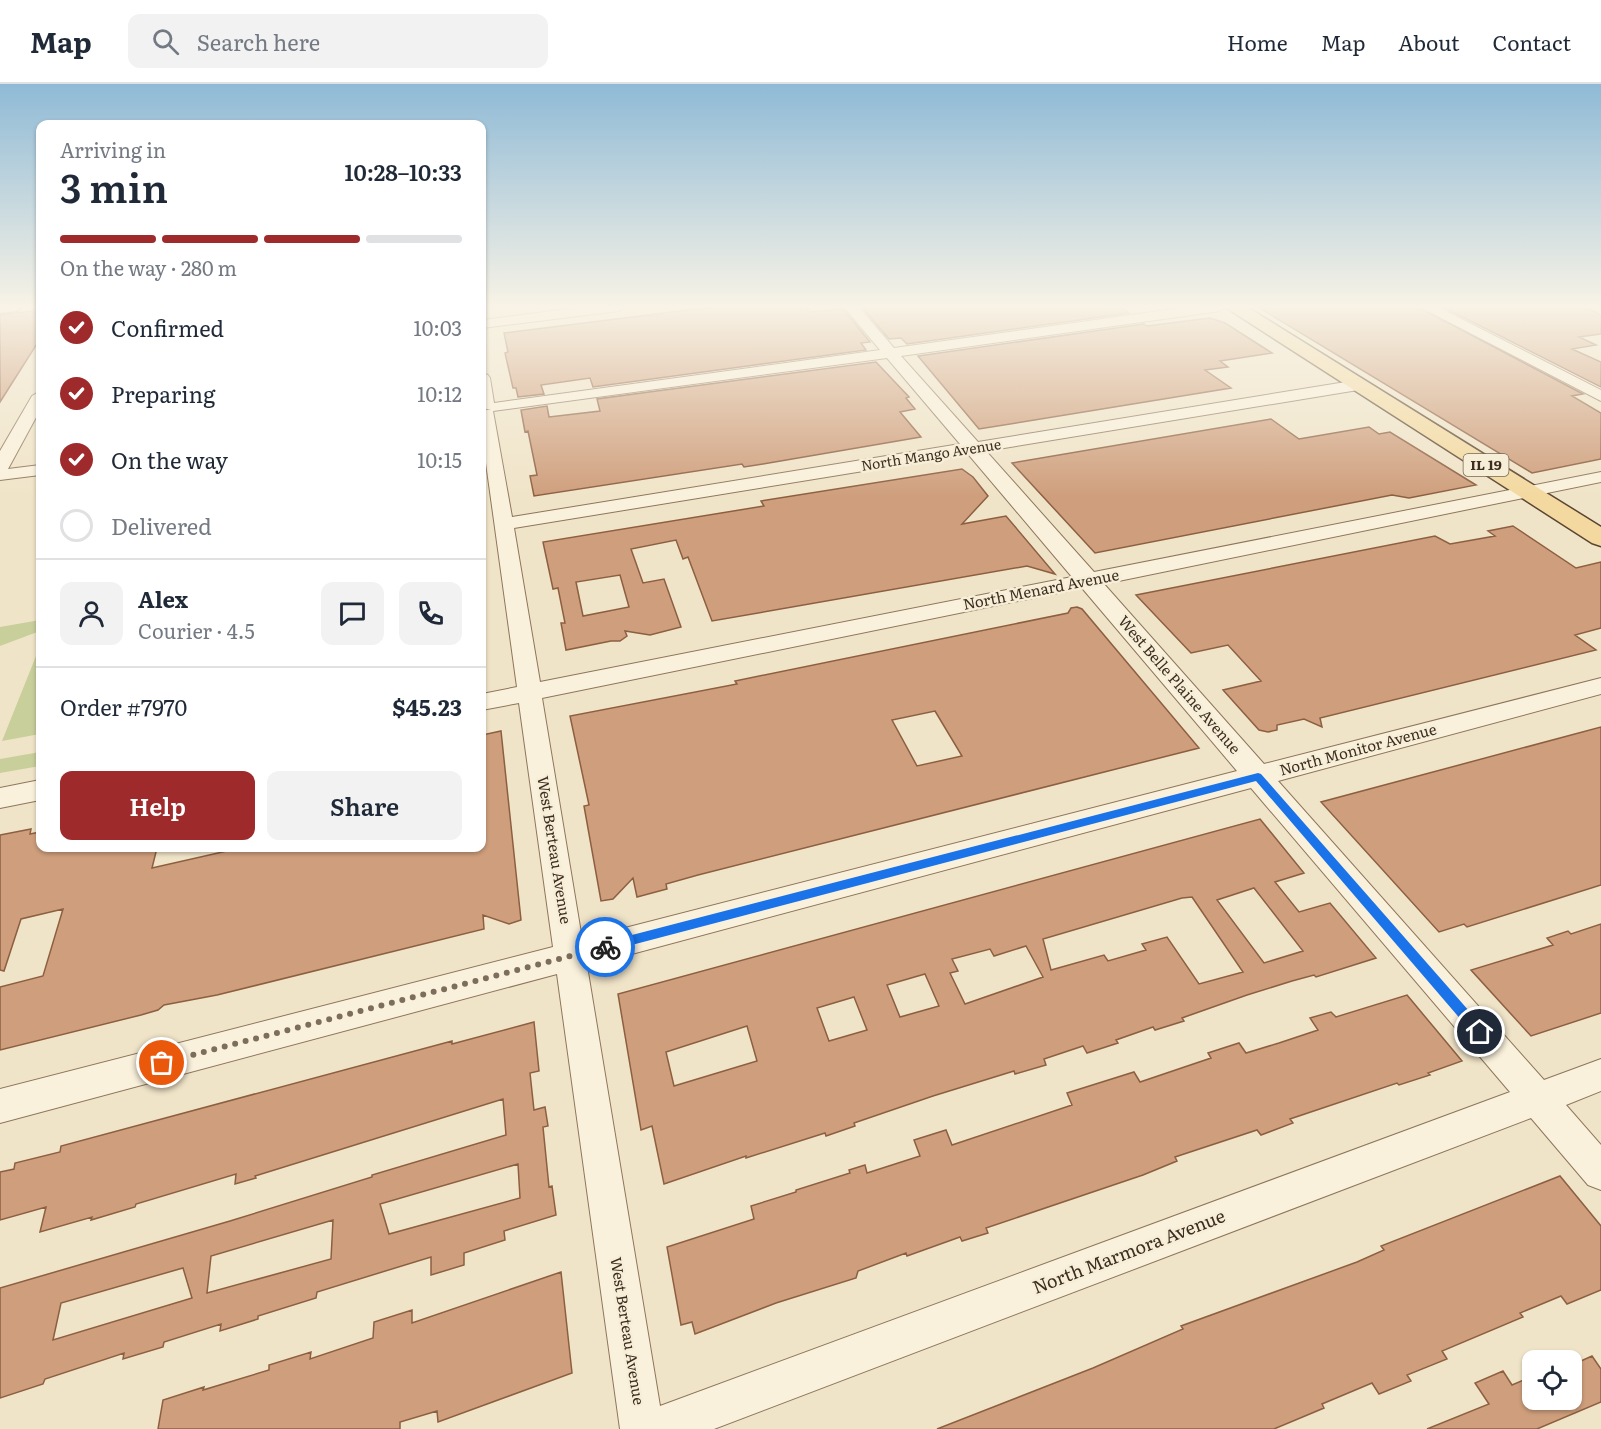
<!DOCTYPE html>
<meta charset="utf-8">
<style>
body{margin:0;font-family:Literata,serif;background:#f2f2f3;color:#1f2937;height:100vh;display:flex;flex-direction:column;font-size:22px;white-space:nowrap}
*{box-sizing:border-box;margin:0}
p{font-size:20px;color:#747a83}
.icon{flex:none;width:33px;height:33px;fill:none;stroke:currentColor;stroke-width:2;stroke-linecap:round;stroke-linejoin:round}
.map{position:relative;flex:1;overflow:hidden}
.details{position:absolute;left:36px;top:36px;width:450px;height:732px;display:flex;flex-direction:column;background:#fff;border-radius:12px;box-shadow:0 2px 4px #0004}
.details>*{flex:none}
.buttons{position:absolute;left:1522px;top:1266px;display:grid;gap:12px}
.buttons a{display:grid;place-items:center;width:60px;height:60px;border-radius:12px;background:#fff;box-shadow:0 2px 4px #0004;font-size:30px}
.pin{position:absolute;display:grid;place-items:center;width:51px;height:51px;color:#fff;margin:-26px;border:3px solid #fff;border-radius:50%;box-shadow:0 2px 6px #0007}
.courier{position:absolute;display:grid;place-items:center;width:60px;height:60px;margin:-30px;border:4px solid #1a73e8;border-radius:50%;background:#fff;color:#222;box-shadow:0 2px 8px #0007}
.headline em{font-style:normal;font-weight:600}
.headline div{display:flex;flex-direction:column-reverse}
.headline{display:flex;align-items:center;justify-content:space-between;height:102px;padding:0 24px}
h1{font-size:39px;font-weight:600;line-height:45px}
.bar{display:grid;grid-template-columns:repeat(4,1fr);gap:9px 6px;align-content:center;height:72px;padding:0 24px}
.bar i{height:8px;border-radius:4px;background:#e0e1e3}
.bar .selected{background:#9e2a2b}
.bar p{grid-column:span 4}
.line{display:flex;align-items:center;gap:15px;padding:0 24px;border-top:2px solid #e0e1e3}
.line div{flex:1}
.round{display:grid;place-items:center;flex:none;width:63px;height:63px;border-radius:12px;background:#f2f2f3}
ol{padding:0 24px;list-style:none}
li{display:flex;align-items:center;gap:18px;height:66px}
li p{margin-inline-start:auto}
li .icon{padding:6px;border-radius:50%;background:#9e2a2b;color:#fff;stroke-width:4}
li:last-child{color:#747a83}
li i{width:33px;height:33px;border:3px solid #e0e1e3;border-radius:50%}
.primary-button{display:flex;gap:12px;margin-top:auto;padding:12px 24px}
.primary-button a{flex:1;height:69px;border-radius:12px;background:#9e2a2b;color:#fff;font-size:24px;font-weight:600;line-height:69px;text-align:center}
.primary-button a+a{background:#f2f2f3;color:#1f2937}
header{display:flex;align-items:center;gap:36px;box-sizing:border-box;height:84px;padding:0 30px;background:#fff;border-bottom:2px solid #e0e1e3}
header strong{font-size:28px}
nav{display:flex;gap:33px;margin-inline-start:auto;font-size:21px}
.search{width:420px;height:54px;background:#f2f2f3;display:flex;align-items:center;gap:15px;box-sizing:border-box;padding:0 21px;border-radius:12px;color:#747a83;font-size:22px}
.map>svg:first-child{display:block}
</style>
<header>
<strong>Map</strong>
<div class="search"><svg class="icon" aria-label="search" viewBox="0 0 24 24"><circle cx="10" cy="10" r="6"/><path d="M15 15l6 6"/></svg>Search here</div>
<nav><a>Home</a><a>Map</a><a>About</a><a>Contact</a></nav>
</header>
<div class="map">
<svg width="1601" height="1345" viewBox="0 0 1601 1345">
<rect width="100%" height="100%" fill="#f0e4c8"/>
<path fill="#c9cf9b" d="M40 536V547L0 562V543Z
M40 562V650L2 657Z
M40 668V682L0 689V675Z"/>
<path fill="#cf9f7d" stroke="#8d5f41" stroke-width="1.5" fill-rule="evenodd" d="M713 223H806L810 228 843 225 870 258 861 259 866 266 593 303 590 294 541 301 544 310 518 313 516 304H513L505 269 508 268 504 249Z
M862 223H1121L1129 229 907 260 901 254 889 255Z
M1258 223H1418L1583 310 1572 312 1601 329V375L1532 389Z
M1443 223H1586L1601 231V250L1579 253 1596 261 1572 265 1601 278V303Z
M40 226V255L0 318V231Z
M1210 234 1225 239 1272 269 1220 277 1228 283 1205 286 1231 304 979 345 918 272 1144 240 1147 242Z
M876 278 909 313 906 314 915 325 900 328 921 353 763 380 744 383 742 380 534 412 530 392 537 391 528 347 525 348 521 326 547 322 549 333 600 327 597 315Z
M1271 335 1299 355 1369 343 1379 350 1390 348 1476 401 1409 414 1392 411 1095 469 1012 379Z
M962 385 973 393 988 412 962 440 1006 432 1055 490 1027 482 712 537 688 473 683 475 676 456 631 465 643 499 664 495 681 543 650 551 625 547 627 552 620 557H611L566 566 561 539H565L558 504 553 505 543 458 764 422 761 417ZM620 491 629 523 583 532 576 498Z
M1513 442 1576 484 1601 478V544L1575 551 1596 566 1320 634 1322 643 1304 635 1277 641V646L1268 648 1259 646 1223 606 1261 597 1228 561 1191 569 1136 511 1435 452 1450 460 1495 452 1488 447Z
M1077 523 1082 525 1199 664 698 791 666 800 667 805 637 813 633 794 613 815 601 817 584 722 589 721 570 632 737 600 735 597 1068 529 1071 524ZM935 627 962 672 917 682 892 636Z
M1601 643V801L1467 843 1464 840 1439 848 1321 718Z
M501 647 521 836 509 840 483 831 484 845 217 911 164 921 158 926 141 931 0 966V903L43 892 63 825 21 835 4 887 0 886V751L31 745 30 750 40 748V764H157L152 784 240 764H482V651Z
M1260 735 1304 789 1275 798 1299 828 1330 819 1376 874 1316 893 1314 891 1292 897 1247 911 1182 934 1184 937 1155 946 1153 943 1116 956 1118 959 1087 969 1083 962 1044 975 1046 981 1015 990 1014 987 933 1012 854 1039 855 1042 826 1052 825 1049 746 1074V1072L664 1100 652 1042 641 1046 618 910ZM1254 804 1303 867 1264 879 1217 816ZM1192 813 1243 888 1199 900 1167 853 1142 860 1146 866 1108 877 1104 871 1051 886 1043 855 1182 814ZM1026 862 1043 893 965 920 950 889 958 887 952 875 990 865 994 872ZM925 890 939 922 900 933 887 901ZM854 913 867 946 829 957 817 924ZM747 942 757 977 674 1002 666 968Z
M1601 840V929L1531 952 1471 886 1553 861 1547 854 1568 847 1571 850Z
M1407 911 1462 977 1428 989 1430 991 1399 1001 1397 999 1290 1035 1293 1039 1261 1051 1257 1046 1175 1073 1177 1077 1143 1091 986 1144 988 1149 962 1157 960 1153 907 1172 906 1169 858 1187 856 1194 776 1219 695 1250 692 1238 681 1241 667 1163 754 1135 751 1122 796 1108V1106L850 1089 849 1086 865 1081 867 1089 920 1072 914 1056 946 1046 952 1061 1072 1021 1067 1009 1134 988 1140 998 1211 974 1208 969 1239 959 1246 969 1279 959 1318 946 1310 934 1331 928 1336 933Z
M534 938 539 987 530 989 534 1026 545 1023 548 1042 543 1043 549 1103 552 1102 556 1131 504 1147 505 1156 464 1169V1181L431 1191V1173L317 1208 316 1214 258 1232V1235L220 1247 221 1240 164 1258 163 1263 123 1275 124 1269 45 1295 43 1300 0 1314V1204L230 1137 372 1093V1091L506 1051 503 1015 255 1092 256 1094 235 1100 236 1090 136 1120 135 1123 91 1136 92 1133 40 1148 46 1123 0 1136V1088L14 1085 15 1079 60 1068 61 1062 452 957V960ZM518 1080 520 1114 389 1150 380 1120ZM333 1136 331 1175 207 1209 211 1172ZM183 1184 192 1214 53 1256 61 1219Z
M1560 1092 1601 1142V1206L1567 1220 1561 1212 1520 1229 1523 1233 1442 1267 1447 1275 1407 1291 1411 1297 1379 1310 1372 1299 1322 1320 1324 1324 1274 1345H937L1093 1284 1183 1245 1181 1242 1357 1178 1384 1166 1381 1162Z
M561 1188 572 1289 438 1338 437 1327 400 1338V1345H158L163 1316 204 1303 203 1306 269 1286V1281L311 1268 310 1275 373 1254 374 1238 412 1226V1239Z
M1592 1272 1601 1285V1318L1537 1345H1427L1489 1320 1475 1299 1503 1287 1512 1301 1533 1292V1316H1572V1281Z"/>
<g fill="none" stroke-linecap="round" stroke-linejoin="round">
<g stroke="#8d765c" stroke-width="2">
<path id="street" d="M583 223H626L619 227 482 244V236Z
M844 223H859L894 264 1188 223H1227L1220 227 901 272 978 358 1358 296 1364 298 1366 301 1364 304 1358 306 986 367 1094 488 1601 388V398L1104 500 1264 680 1601 594V610L1278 697 1544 996 1601 975V1007L1566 1021 1601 1061V1106L1588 1101 1531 1034 714 1345H620L557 890 0 1039V1005L553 863 519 619 482 626V610L517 603 482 350V326H491L482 324V289L488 291 490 294 494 319 880 266ZM887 274 960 360 512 433 493 327ZM968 370 1072 493 540 598 514 444ZM1082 504 1237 687 582 855 542 614ZM1251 704 1510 1008 660 1322 587 882Z
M1420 223H1438L1601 306V317Z
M40 307V326L8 385 40 381V391L0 396V367L32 312Z
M40 696V716L0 724V704Z"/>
</g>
<g stroke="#6f573f" stroke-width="3">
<path id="secondary" d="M0 223H20L17 227 0 229Z"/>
</g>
<g stroke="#5b4430" stroke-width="3">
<path id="primary" d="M1225 223H1247L1601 443V462L1592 459Z"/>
</g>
<use href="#street" fill="#faf1dc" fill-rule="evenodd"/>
<use href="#secondary" fill="#faf1dc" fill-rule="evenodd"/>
<use href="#primary" fill="#f3d9a0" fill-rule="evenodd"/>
</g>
<linearGradient id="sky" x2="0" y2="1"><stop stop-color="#8fbad6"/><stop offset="0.54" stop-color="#f8f3e6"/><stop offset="1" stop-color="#f8f3e6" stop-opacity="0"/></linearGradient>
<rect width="1601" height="412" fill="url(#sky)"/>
<path fill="#1a73e8" d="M1258 689 1261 690 1484 944 1486 948 1484 952H1475L1256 697 605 868 599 863 605 858Z"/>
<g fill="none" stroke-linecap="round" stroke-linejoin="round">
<path stroke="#7c6e5b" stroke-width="6" stroke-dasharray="0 10.8" d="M162 979 605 863"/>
</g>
<g text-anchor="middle" stroke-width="5" stroke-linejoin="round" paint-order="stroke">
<g font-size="14" fill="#3d2e20" stroke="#f7eed8">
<text transform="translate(931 371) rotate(-9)" y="5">North Mango Avenue</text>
</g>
<rect fill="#f7eed8" stroke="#756857" stroke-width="1.5" x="1463.5" y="370" width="45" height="22" rx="4.5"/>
<g font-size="14" font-weight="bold" fill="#3d2e20">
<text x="1486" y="386">IL 19</text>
</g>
<g font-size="15" fill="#3d2e20" stroke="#f7eed8">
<text transform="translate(1041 506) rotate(-11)" y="5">North Menard Avenue</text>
<text transform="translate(1179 601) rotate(49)" y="5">West Belle Plaine Avenue</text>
<text transform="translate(1358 666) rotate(-15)" y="5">North Monitor Avenue</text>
<text transform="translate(554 766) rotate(81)" y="5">West Berteau Avenue</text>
<text transform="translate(627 1247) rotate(81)" y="5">West Berteau Avenue</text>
</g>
<g font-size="18" fill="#3d2e20" stroke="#f7eed8">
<text transform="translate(1129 1168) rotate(-21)" y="6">North Marmora Avenue</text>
</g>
</g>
</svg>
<div class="buttons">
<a><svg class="icon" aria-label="locate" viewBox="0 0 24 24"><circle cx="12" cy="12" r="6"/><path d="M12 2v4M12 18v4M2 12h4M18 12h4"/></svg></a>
</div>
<div class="pin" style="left:162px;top:979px;background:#ea580c"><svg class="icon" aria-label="bag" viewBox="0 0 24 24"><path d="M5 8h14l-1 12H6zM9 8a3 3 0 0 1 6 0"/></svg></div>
<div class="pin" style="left:1480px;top:948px;background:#1f2937"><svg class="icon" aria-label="home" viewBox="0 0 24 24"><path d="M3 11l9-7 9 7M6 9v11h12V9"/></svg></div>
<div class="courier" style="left:605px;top:863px"><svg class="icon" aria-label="bike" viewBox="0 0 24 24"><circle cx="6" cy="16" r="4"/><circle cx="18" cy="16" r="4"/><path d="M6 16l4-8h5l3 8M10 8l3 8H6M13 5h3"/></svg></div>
<section class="details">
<div class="headline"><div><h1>3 min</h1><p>Arriving in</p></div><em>10:28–10:33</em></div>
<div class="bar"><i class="selected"></i><i class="selected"></i><i class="selected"></i><i></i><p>On the way · 280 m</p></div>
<ol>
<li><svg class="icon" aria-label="check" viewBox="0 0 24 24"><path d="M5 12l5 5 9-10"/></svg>Confirmed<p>10:03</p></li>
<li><svg class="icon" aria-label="check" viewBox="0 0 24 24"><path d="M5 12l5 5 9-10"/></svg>Preparing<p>10:12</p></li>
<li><svg class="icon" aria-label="check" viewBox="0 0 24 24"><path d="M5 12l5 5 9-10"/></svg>On the way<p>10:15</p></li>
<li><i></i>Delivered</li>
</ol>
<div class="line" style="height:108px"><a class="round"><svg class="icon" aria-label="person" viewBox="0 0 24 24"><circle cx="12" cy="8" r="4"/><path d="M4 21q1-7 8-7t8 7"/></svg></a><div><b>Alex</b><p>Courier · 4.5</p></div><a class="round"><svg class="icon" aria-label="chat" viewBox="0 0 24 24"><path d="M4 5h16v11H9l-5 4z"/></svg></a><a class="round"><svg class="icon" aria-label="phone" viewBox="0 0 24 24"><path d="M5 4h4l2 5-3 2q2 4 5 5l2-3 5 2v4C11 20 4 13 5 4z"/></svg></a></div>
<div class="line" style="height:78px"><div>Order #7970</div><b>$45.23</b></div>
<div class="primary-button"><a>Help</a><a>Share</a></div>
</section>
</div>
